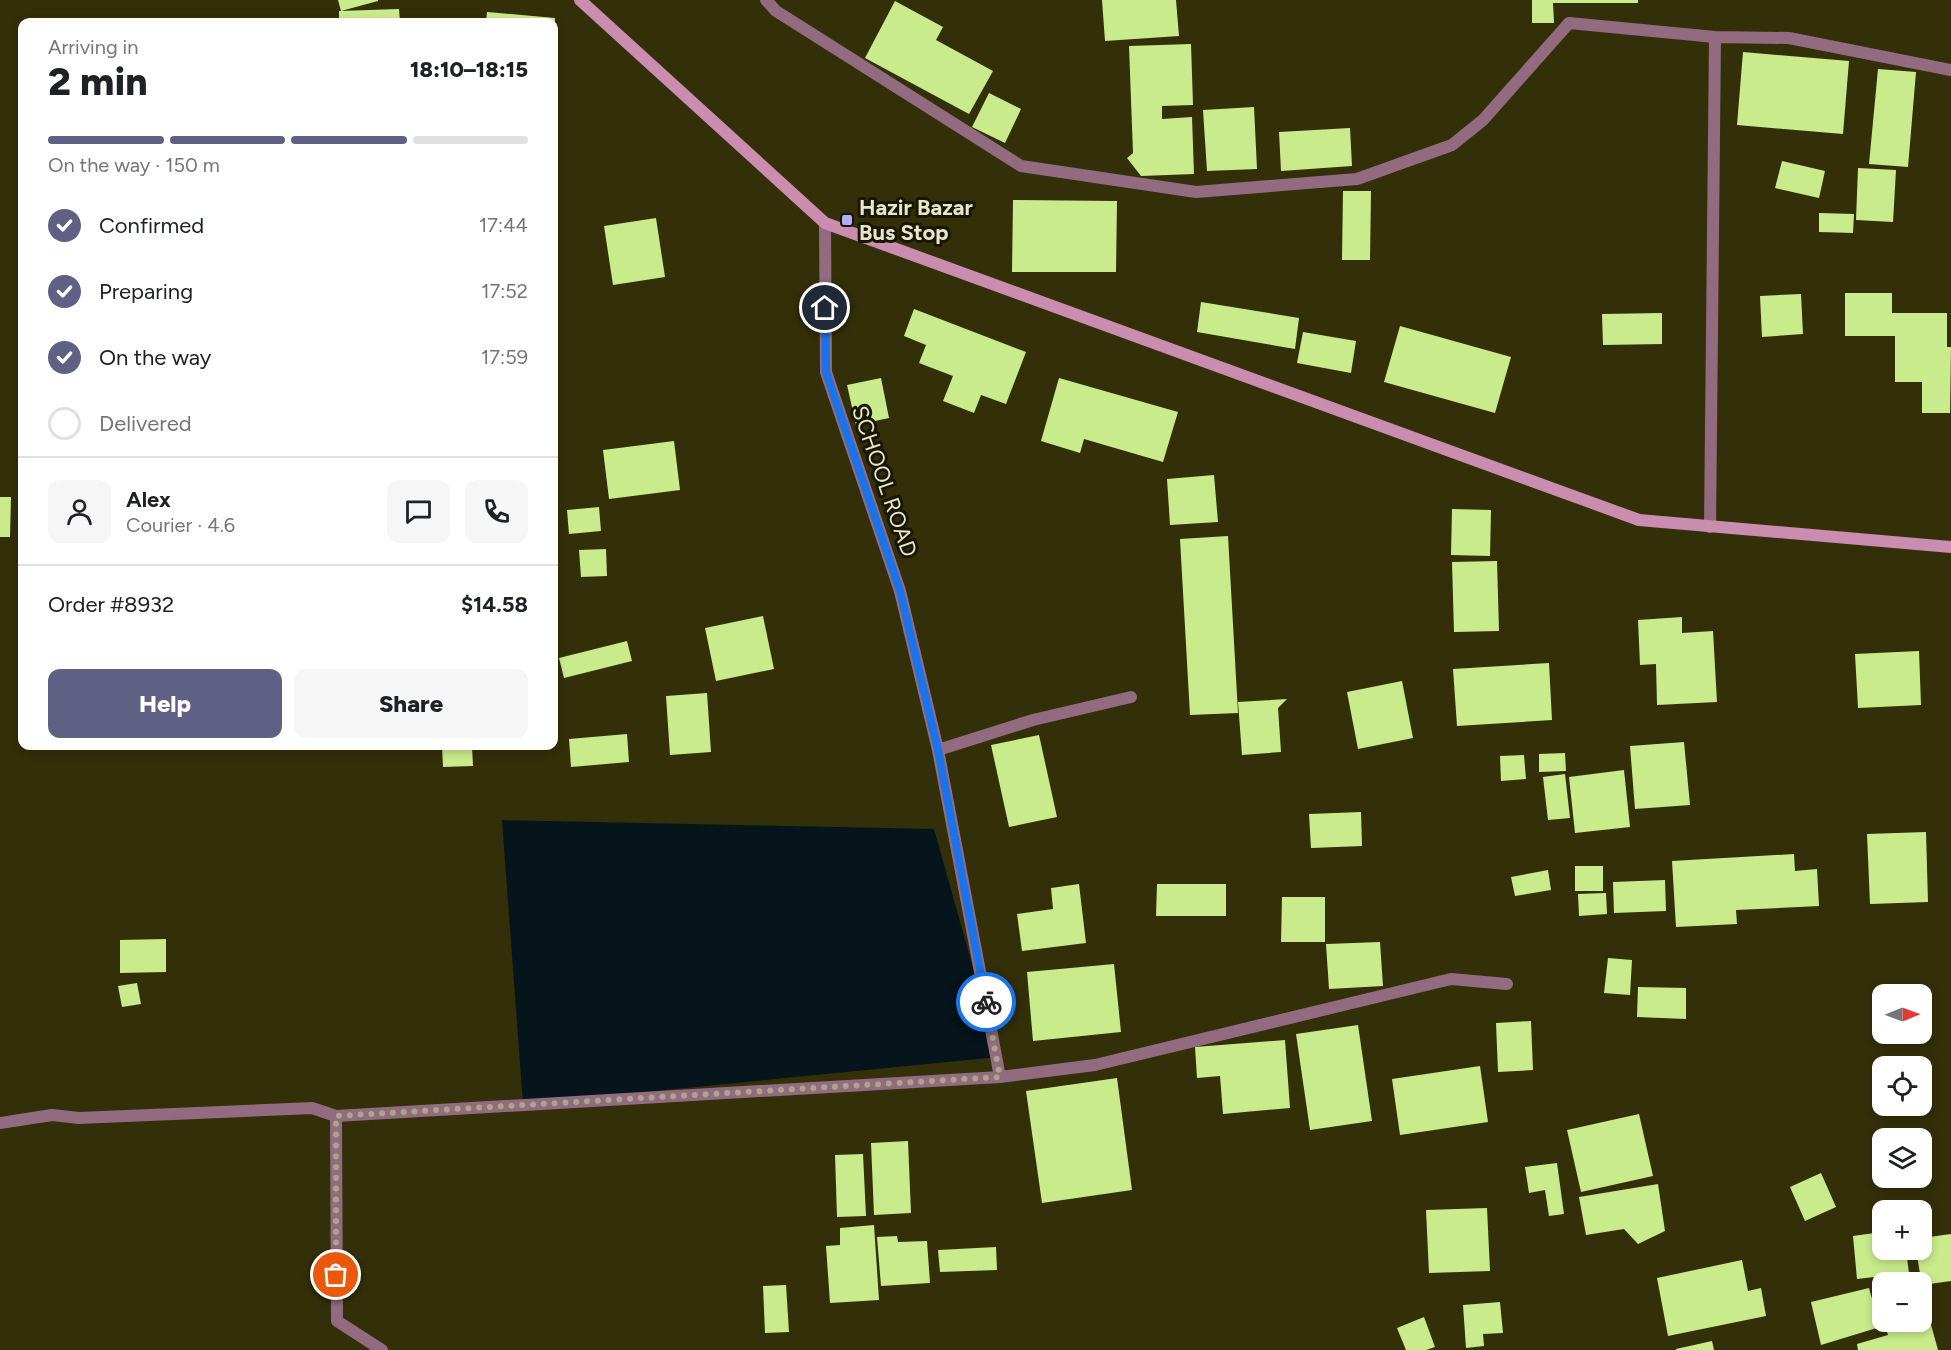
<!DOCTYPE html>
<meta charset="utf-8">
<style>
body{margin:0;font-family:Figtree,sans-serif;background:#f6f6f6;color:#202124;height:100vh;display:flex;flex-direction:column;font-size:22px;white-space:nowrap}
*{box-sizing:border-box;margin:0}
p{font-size:20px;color:#757577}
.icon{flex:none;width:33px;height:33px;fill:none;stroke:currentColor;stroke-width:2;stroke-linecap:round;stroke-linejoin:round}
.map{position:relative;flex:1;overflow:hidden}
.details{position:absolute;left:18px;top:18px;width:540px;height:732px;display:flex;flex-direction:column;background:#fff;border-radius:12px;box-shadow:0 3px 9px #0003}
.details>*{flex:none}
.needle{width:39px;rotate:89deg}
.controls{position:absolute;left:1872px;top:984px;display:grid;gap:12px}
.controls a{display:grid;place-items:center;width:60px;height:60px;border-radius:12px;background:#fff;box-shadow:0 3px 9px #0003;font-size:30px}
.pin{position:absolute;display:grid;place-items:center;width:51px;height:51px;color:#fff;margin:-26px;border:3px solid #fff;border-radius:50%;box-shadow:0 2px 6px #0007}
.courier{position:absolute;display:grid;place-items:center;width:60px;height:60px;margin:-30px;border:4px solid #1a73e8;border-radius:50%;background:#fff;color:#222;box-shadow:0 2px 8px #0007}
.summary em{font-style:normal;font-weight:800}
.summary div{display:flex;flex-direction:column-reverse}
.summary{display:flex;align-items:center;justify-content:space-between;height:102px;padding:0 30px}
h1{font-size:39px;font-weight:800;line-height:45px}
.bar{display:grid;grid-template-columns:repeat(4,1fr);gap:9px 6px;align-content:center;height:72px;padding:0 30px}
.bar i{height:8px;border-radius:4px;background:#e0e0e0}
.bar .on{background:#606084}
.bar p{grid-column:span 4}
.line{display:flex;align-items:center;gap:15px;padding:0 30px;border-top:2px solid #e0e0e0}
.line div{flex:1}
.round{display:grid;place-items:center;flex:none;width:63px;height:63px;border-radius:12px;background:#f6f6f6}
ol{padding:0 30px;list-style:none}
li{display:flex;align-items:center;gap:18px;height:66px}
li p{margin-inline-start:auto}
li .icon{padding:6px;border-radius:50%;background:#606084;color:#fff;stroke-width:4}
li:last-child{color:#757577}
li i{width:33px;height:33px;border:3px solid #e0e0e0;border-radius:50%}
.cta{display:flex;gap:12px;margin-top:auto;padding:12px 30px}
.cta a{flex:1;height:69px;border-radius:12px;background:#606084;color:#fff;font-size:24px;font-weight:800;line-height:69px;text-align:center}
.cta a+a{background:#f6f6f6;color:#202124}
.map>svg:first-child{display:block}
</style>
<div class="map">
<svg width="1951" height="1350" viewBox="0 0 1951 1350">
<rect width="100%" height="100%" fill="#332f09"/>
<path fill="#05151b" d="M502 820 934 829 998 1057 523 1104Z"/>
<path fill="#caeb8c" d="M338 0H378V1L341 11Z
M1102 0H1176L1179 36 1105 41Z
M1532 0H1638V3H1553L1554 23H1532Z
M895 1 943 27 936 40 993 71 969 114 865 58Z
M399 9 400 22H339V11Z
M487 12 555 18V22H486Z
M1191 44 1193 105 1162 106V119L1192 117 1194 174 1141 176 1127 158 1133 153 1129 46Z
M1743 52 1849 61 1843 134 1737 125Z
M1878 69 1916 72 1908 167 1869 164Z
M989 93 1021 109 1005 143 972 127Z
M1254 107 1257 169 1207 171 1203 110Z
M1350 128 1352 166 1281 171 1279 132Z
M1782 161 1825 171 1819 198 1775 188Z
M1858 168 1896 170 1893 222 1856 220Z
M1343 191H1371L1370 260H1342Z
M1013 200 1117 201 1116 272H1012Z
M1819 213 1854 214 1853 233 1819 232Z
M656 218 665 277 613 285 604 226Z
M1845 293H1892V313H1947V347H1951L1950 413H1922V382H1895V336H1845Z
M1801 294 1803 334 1762 337 1760 296Z
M1201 302 1299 318 1295 349 1197 332Z
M914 309 1026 352 1006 404 981 395 974 413 943 401 953 376 919 363 926 345 904 336Z
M1662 313V344L1603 345 1602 314Z
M1400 326 1511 357 1495 413 1384 382Z
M1303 332 1356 341 1351 373 1297 363Z
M881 378 889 418 856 425 847 385Z
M1059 378 1178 412 1163 462 1084 439 1080 453 1041 441Z
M674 441 680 490 609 499 603 450Z
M1214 475 1218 522 1170 525 1167 479Z
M0 497H11L10 537H0Z
M599 507 601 531 569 534 567 510Z
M1452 509 1491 510 1490 556 1451 555Z
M1228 536 1238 713 1190 715 1180 539Z
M606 549 607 576 581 577 579 550Z
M1497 561 1499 631 1454 632 1452 562Z
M763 616 774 669 716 681 705 628Z
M1682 617V633L1713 631 1717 702 1657 705 1656 664 1640 665 1638 620Z
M627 641 632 661 564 678 559 658Z
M1919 651 1921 705 1858 708 1855 654Z
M1549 663 1552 720 1457 726 1453 669Z
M1402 681 1413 738 1358 749 1347 692Z
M707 693 711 752 670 755 666 696Z
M1287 699 1278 708 1281 752 1242 755 1238 702Z
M627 734 629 762 571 767 569 739Z
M1039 735 1057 817 1009 827 991 745Z
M1684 742 1690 805 1635 809 1630 746Z
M442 746H472L473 766 443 767Z
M1565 753 1566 771 1539 772V754Z
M1524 755 1526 779 1501 781 1500 756Z
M1624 770 1630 827 1575 833 1569 777Z
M1565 774 1570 818 1548 820 1543 777Z
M1361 812 1362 846 1311 848 1309 814Z
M1926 832 1928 902 1870 904 1867 834Z
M1794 854 1795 871 1817 869 1819 906 1736 910 1737 924 1676 927 1672 861Z
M1575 866H1603V891H1575Z
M1548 870 1551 890 1515 896 1511 877Z
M1665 880 1666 911 1614 913 1613 882Z
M1079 884 1086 943 1022 951 1017 914 1053 909 1051 888Z
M1157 884H1226V916H1156Z
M1606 893 1607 914 1579 916 1578 894Z
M1282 897H1325V942H1281Z
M166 939V972L120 973V940Z
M1380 942 1383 986 1329 989 1326 944Z
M1608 958 1632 960 1630 995 1604 993Z
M1114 964 1121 1032 1033 1041 1027 972Z
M137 983 141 1004 122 1007 118 986Z
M1638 987 1686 988V1019L1637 1017Z
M1531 1021 1533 1070 1498 1072 1496 1023Z
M1358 1025 1372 1121 1310 1130 1296 1034Z
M1285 1040 1290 1108 1223 1114 1220 1076 1197 1078 1195 1047Z
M1480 1066 1488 1122 1400 1135 1392 1079Z
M1117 1078 1132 1190 1042 1203 1026 1091Z
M1639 1114 1653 1176 1581 1192 1567 1130Z
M908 1141 911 1213 874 1215 871 1143Z
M863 1154 866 1216 837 1217 835 1155Z
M1557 1163 1564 1214 1549 1216 1545 1190 1529 1193 1525 1167Z
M1821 1173 1836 1207 1805 1221 1790 1187Z
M1658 1184 1665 1231 1638 1244 1624 1229 1586 1235 1579 1197Z
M1487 1208 1490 1271 1429 1273 1426 1210Z
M874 1225 879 1300 830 1303 826 1246 840 1245V1228Z
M1882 1232V1250H1906L1909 1273 1857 1279 1853 1236Z
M1951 1234V1281L1922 1285 1916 1250H1922V1238Z
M897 1236 898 1242 927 1241 930 1283 881 1286 877 1237Z
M996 1247 997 1270 940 1272 938 1250Z
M1742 1260 1748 1291 1761 1288 1766 1316 1668 1336 1657 1278Z
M786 1285 789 1332 765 1333 763 1286Z
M1869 1288 1880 1327 1821 1345 1811 1302Z
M1922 1292 1938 1350H1858L1857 1344 1888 1335 1884 1322H1922Z
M1882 1293V1314L1876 1294Z
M1500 1302 1503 1333 1483 1334 1484 1346 1466 1348 1463 1305Z
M1424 1317 1435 1347 1426 1350H1406L1397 1328Z
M1712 1341 1714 1350H1676V1349Z"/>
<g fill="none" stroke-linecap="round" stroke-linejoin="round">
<path stroke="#926b81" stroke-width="12" d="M766 0 776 11 1021 166 1196 192 1357 179 1452 145 1483 120 1569 23 1715 37 1789 38 1951 70
M825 223 826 372 900 591 938 750
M1710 527 1715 37
M1000 1077 938 750 1033 720 1131 697
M336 1116 337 1321 382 1350
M0 1123 52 1115 79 1118 312 1108 336 1116 1000 1077 1095 1065 1451 979 1507 984"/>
<path stroke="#ca8daf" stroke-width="12" d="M580 0 825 223 1639 520 1951 547"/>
</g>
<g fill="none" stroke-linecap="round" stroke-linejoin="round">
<path stroke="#a9a788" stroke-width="6" stroke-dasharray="0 10.8" d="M336 1275V1116L1000 1077 986 1002"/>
<path stroke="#1a73e8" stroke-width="8" d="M825 308 826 372 900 591 938 750 986 1002"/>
</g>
<rect fill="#afaefa" stroke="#191704" stroke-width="2" x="841" y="214" width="12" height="12" rx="3"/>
<g text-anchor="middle" stroke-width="6" stroke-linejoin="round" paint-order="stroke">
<g font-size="22" font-weight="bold" fill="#e8e7cc" stroke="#191704" text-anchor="start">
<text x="859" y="215">Hazir Bazar<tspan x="859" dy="25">Bus Stop</tspan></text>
</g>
<g font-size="22" fill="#e8e7cc" stroke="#191704">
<text transform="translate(885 481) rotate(71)" y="8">SCHOOL ROAD</text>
</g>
</g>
</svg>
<div class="controls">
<a><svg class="needle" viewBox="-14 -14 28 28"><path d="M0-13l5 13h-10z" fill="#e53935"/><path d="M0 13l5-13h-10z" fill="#757577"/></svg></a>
<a><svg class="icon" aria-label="locate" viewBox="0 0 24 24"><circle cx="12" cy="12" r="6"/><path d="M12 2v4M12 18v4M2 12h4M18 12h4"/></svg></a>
<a><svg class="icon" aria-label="layers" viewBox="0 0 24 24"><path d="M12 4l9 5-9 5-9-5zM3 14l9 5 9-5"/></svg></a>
<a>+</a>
<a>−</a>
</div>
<div class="pin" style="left:336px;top:1275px;background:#ea580c"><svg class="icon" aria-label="bag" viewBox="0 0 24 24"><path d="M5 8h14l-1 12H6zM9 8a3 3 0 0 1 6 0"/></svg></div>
<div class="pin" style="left:825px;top:308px;background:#1f2937"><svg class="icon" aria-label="home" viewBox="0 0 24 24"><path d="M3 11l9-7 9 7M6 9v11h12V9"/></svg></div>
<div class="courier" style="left:986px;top:1002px"><svg class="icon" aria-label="bike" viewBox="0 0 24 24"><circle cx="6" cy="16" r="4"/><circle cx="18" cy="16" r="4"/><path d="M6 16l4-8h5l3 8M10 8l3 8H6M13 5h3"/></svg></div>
<section class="details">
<div class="summary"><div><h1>2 min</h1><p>Arriving in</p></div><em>18:10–18:15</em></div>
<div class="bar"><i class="on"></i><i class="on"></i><i class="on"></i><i></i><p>On the way · 150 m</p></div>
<ol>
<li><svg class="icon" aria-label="check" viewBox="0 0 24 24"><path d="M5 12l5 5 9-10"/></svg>Confirmed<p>17:44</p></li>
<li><svg class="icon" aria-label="check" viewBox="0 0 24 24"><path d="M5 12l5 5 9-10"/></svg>Preparing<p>17:52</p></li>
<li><svg class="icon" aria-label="check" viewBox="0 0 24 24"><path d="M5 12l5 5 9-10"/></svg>On the way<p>17:59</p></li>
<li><i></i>Delivered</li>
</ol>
<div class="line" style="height:108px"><a class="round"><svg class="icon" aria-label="person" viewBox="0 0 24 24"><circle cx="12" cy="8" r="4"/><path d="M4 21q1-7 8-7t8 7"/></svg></a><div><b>Alex</b><p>Courier · 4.6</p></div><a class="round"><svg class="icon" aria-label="chat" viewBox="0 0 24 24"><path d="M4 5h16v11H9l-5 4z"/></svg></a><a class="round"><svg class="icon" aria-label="phone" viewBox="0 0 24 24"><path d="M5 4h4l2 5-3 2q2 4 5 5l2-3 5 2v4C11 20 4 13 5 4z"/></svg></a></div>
<div class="line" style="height:78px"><div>Order #8932</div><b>$14.58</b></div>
<div class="cta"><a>Help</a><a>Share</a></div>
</section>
</div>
